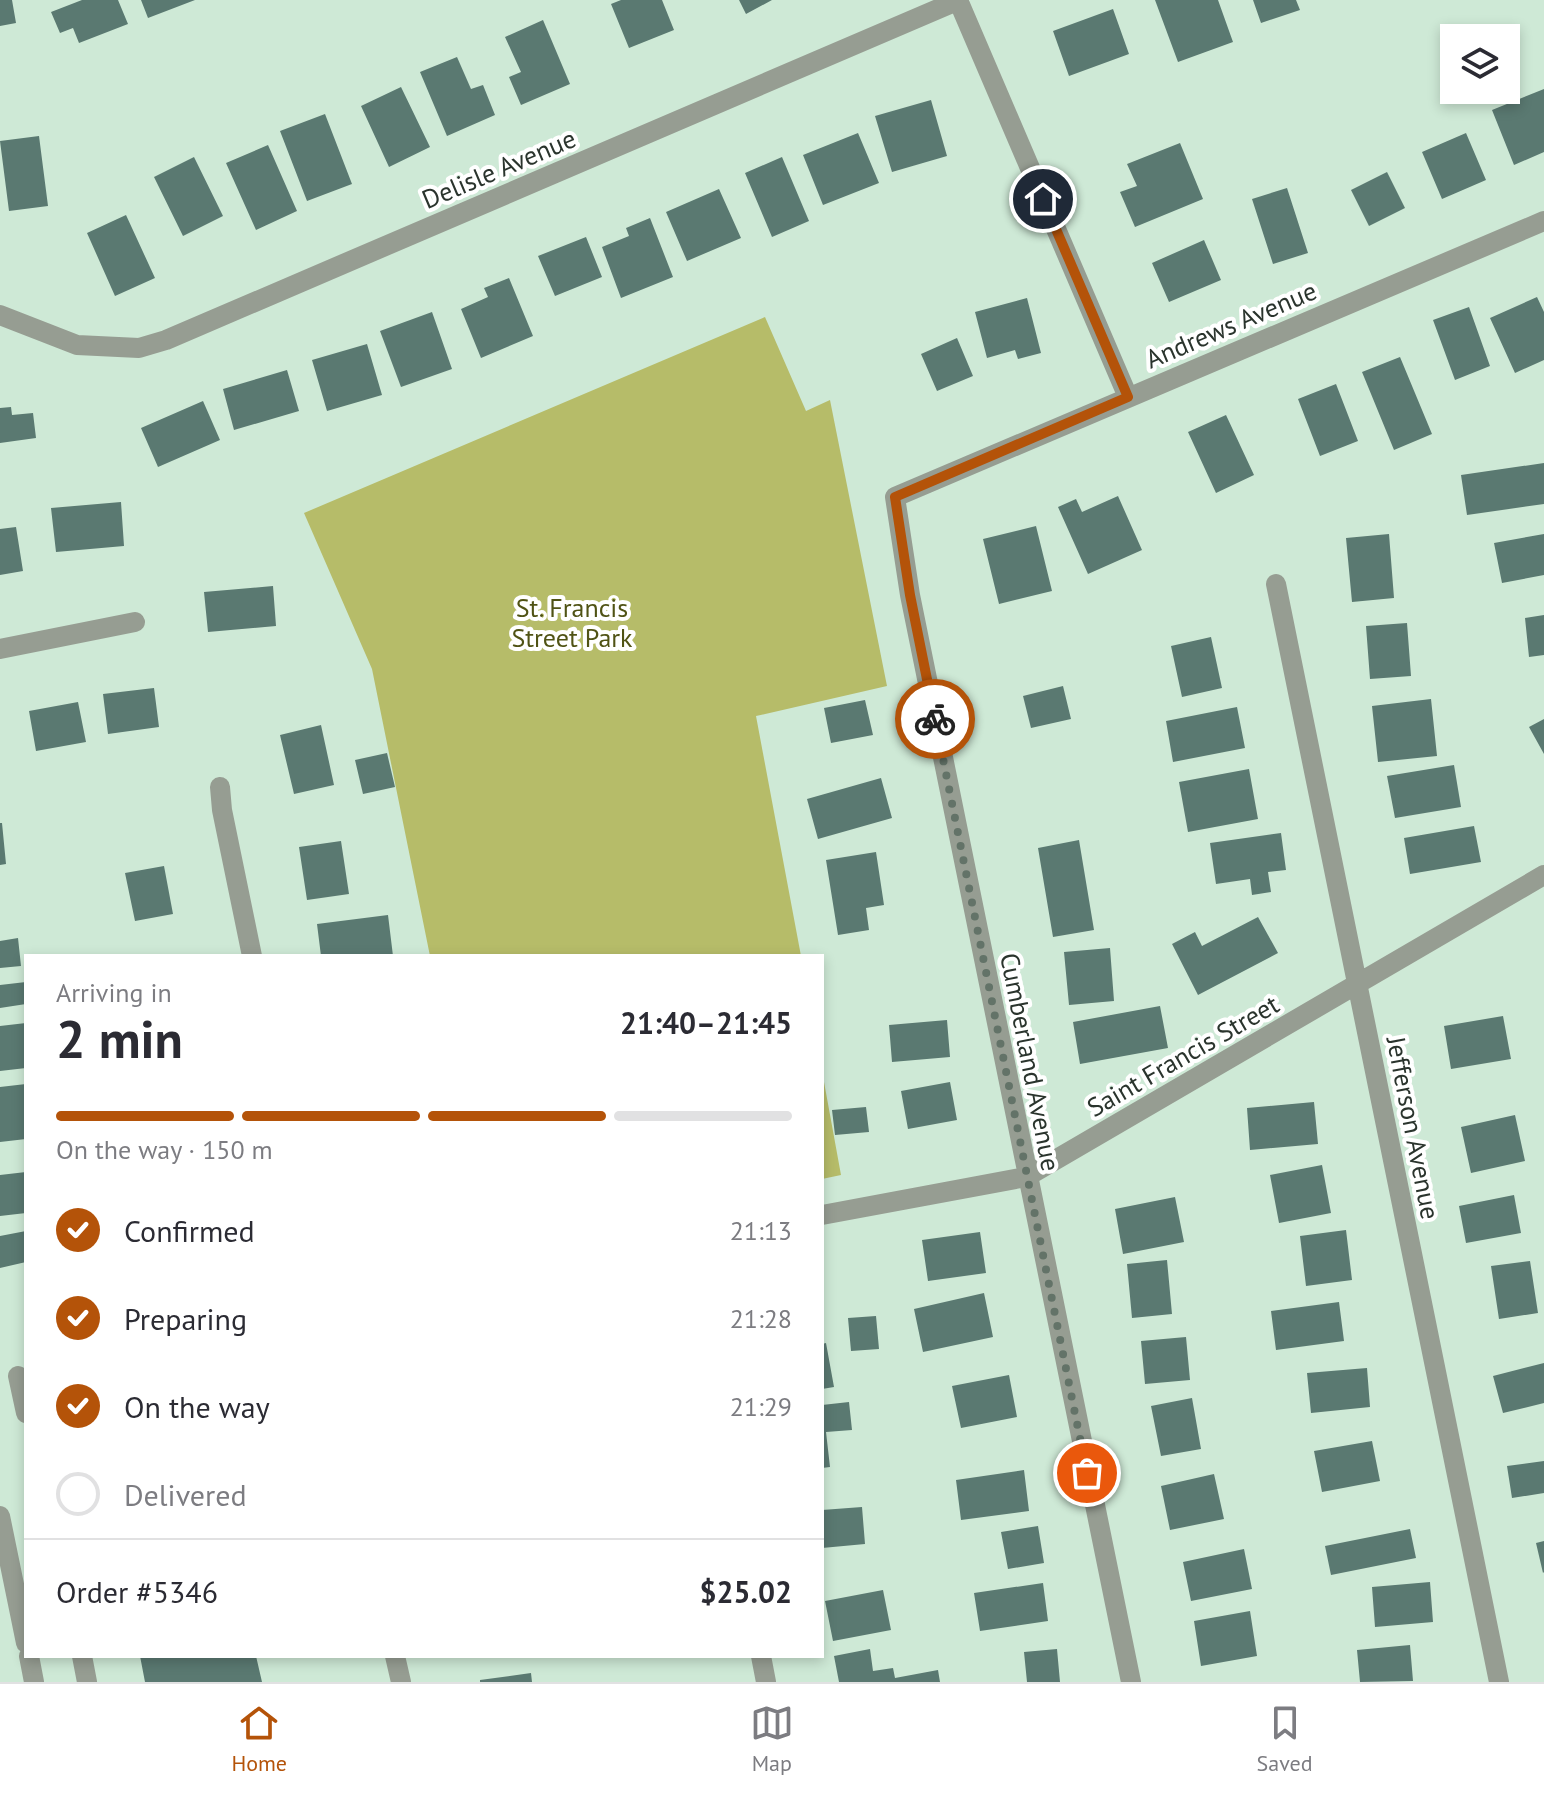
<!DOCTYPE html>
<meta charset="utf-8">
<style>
body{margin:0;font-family:"PT Sans",sans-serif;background:#f2f2f3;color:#2b2b33;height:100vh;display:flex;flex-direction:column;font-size:30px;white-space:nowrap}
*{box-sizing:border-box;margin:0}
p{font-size:26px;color:#7c7c81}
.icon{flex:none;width:44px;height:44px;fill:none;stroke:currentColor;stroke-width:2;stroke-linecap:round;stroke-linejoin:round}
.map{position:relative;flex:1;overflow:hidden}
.details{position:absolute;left:24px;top:954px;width:800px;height:704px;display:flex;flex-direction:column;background:#fff;border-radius:0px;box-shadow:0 4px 12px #0003}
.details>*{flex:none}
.buttons{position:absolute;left:1440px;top:24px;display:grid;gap:16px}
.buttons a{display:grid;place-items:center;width:80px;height:80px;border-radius:0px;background:#fff;box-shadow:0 4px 12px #0003;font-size:40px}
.pin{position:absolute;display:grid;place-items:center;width:68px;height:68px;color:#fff;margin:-34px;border:4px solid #fff;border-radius:50%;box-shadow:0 2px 8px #0007}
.courier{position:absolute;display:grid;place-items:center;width:80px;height:80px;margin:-40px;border:6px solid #b45309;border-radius:50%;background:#fff;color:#222;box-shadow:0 2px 10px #0007}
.head em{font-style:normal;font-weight:700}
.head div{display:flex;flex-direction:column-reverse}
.head{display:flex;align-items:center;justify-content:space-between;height:136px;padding:0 32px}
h1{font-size:52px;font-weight:700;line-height:60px}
.bar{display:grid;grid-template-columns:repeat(4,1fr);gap:12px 8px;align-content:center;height:96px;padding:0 32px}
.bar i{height:10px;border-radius:6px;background:#e1e1e2}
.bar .on{background:#b45309}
.bar p{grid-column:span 4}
.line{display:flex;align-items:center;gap:20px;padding:0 32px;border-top:2px solid #e1e1e2}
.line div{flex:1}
ol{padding:0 32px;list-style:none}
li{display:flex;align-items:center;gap:24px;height:88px}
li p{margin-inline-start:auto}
li .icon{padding:8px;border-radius:50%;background:#b45309;color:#fff;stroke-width:4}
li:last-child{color:#7c7c81}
li i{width:44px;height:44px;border:4px solid #e1e1e2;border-radius:50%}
.dock{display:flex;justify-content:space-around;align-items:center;height:112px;border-top:2px solid #e1e1e2;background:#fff;font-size:22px;color:#7c7c81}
.dock a{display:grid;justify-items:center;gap:4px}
.dock .on{color:#b45309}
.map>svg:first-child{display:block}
</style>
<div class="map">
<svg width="1544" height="1682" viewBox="0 0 1544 1682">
<rect width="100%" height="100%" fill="#cee9d6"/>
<path fill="#b6bc69" d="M765 317 806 411 830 400 887 686 756 716 801 956H430L372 669 304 513Z
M822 1071 841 1175 822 1179Z"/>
<path fill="#5a7971" d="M0 0H12L16 23 0 26Z
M82 0H118L128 24 79 43 73 28 60 33 51 12Z
M141 0H195L148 18Z
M621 0H662L674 30 629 48 611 4Z
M739 0H772L746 14Z
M1155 0H1218L1233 42 1178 62Z
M1253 0H1296L1300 10 1261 23Z
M1113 9 1129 54 1069 76 1053 31Z
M543 20 570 84 521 105 509 77 521 72 505 37Z
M457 57 471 89 483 85 495 115 447 136 420 72Z
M401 87 430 147 389 167 361 106Z
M1544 89V152L1514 165 1492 110Z
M931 100 947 156 892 172 875 116Z
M325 114 352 184 307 201 280 131Z
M858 133 879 183 823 205 803 155Z
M1466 133 1486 180 1442 199 1422 152Z
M39 136 48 206 9 211 0 141Z
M1180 143 1203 199 1135 227 1120 192 1137 186 1127 164Z
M268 145 297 211 256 230 226 163Z
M194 157 223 216 183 236 154 177Z
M782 157 809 221 772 237 745 173Z
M1387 172 1405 208 1369 226 1351 190Z
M1287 188 1308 253 1273 264 1252 199Z
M719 189 741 238 687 261 666 212Z
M126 215 155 278 115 296 87 233Z
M650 218 673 277 621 298 602 247 629 236 626 228Z
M586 237 602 277 555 296 538 256Z
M1204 240 1221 280 1169 302 1152 263Z
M509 278 533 336 481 358 461 309 488 297 484 288Z
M1537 297 1544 312V360L1515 373 1490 318Z
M1027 298 1041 353 1018 359 1015 350 987 358 975 312Z
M1469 307 1490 366 1455 380 1433 320Z
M432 312 452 369 401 387 380 331Z
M957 338 973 376 937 391 921 354Z
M367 344 382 395 327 411 312 360Z
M1400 357 1432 434 1394 450 1362 372Z
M287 370 299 411 234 430 223 389Z
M1336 384 1358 441 1320 456 1298 399Z
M203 401 220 440 158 467 141 428Z
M11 407 12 415 33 413 36 438 0 443V408Z
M1226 415 1254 475 1216 493 1188 432Z
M1544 463V504L1467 515 1461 475Z
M1118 496 1142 550 1088 574 1058 507 1076 499 1082 512Z
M121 502 124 546 56 552 51 508Z
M1036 526 1052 591 999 604 983 539Z
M16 527 23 571 0 575V529Z
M1389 534 1394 598 1352 602 1346 538Z
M1544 534V575L1502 583 1494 543Z
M273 586 276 626 208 632 204 592Z
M1544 615V655L1529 657 1525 618Z
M1407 623 1411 676 1370 679 1366 626Z
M1211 637 1222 688 1182 697 1171 646Z
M1063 686 1071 719 1031 728 1023 696Z
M154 688 159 727 108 734 103 694Z
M1431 699 1437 756 1378 762 1372 706Z
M865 700 873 735 831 743 824 708Z
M78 702 86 742 36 751 29 711Z
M1237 707 1245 748 1173 762 1166 721Z
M1544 719V754L1529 727Z
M321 725 334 785 294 794 280 735Z
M387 753 395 787 363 794 355 760Z
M1454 765 1461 807 1395 818 1387 776Z
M1249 769 1258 819 1188 832 1179 782Z
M881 778 892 818 818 839 807 799Z
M0 823H2L6 864 0 865Z
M1474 826 1481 862 1410 874 1404 838Z
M1281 833 1286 870 1268 872 1271 892 1252 895 1250 879 1216 884 1210 843Z
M1079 840 1094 930 1053 937 1038 848Z
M341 841 349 894 307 900 299 847Z
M876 852 884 905 866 908 869 930 838 935 826 860Z
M164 866 173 914 135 921 125 873Z
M388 915 393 956H321L317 924Z
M1258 917 1278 953 1198 995 1172 944 1195 932 1202 946Z
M18 938 21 966 0 968V941Z
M1110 948 1114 1001 1069 1005 1064 952Z
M26 982V1004L0 1008V985Z
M1160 1006 1168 1048 1080 1064 1073 1022Z
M1503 1016 1511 1059 1451 1069 1444 1026Z
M947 1020 950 1057 892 1062 889 1025Z
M26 1023V1068L0 1071V1026Z
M950 1082 957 1120 908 1129 901 1091Z
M26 1084V1139L0 1142V1087Z
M1314 1102 1318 1144 1250 1150 1247 1108Z
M866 1107 869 1132 835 1135 832 1110Z
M1515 1115 1525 1161 1471 1173 1461 1127Z
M1322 1165 1331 1213 1279 1223 1270 1175Z
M26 1172V1213L0 1216V1175Z
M1514 1195 1521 1233 1466 1243 1459 1206Z
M1175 1197 1184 1242 1123 1254 1115 1209Z
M1346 1230 1352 1280 1306 1286 1300 1236Z
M26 1231V1262L0 1268V1236Z
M980 1232 986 1273 928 1281 922 1240Z
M1167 1260 1172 1314 1132 1318 1127 1264Z
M1530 1261 1538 1313 1499 1319 1491 1266Z
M984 1293 993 1337 923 1352 914 1309Z
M1339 1302 1344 1341 1276 1350 1271 1311Z
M876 1316 879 1349 851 1351 848 1318Z
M1186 1337 1190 1380 1145 1384 1141 1341Z
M826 1343 834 1387 822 1389V1344Z
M1544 1363V1403L1503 1413 1493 1376Z
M1367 1368 1370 1407 1311 1413 1307 1373Z
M1009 1375 1017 1417 961 1428 952 1386Z
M1192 1398 1201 1449 1161 1456 1151 1406Z
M849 1402 852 1430 826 1432 830 1467 822 1468V1405Z
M1372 1441 1380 1481 1322 1492 1314 1451Z
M1544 1461V1493L1512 1498 1507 1466Z
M1024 1470 1029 1511 961 1520 956 1480Z
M1214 1474 1224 1519 1170 1530 1161 1486Z
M862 1507 865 1544 822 1548V1510Z
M1038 1526 1044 1563 1008 1569 1001 1532Z
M1410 1529 1416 1558 1331 1575 1325 1546Z
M1544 1541V1572L1543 1573 1536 1543Z
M1244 1549 1252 1589 1191 1601 1183 1562Z
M1430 1582 1433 1622 1375 1627 1372 1587Z
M1043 1583 1048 1621 980 1631 974 1593Z
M883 1590 891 1630 833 1641 825 1601Z
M1250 1611 1257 1656 1201 1666 1194 1621Z
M1410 1645 1413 1681 1360 1682 1357 1650Z
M870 1649 873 1671 893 1668 895 1678 938 1670 940 1682H839L834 1656Z
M1057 1649 1060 1682H1027L1024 1652Z
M140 1656H256L262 1682H145Z
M531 1673 532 1682H480V1680Z"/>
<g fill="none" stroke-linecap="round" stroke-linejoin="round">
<path stroke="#969d92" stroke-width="20" d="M958 0 1128 397
M0 315 77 345 139 348 166 340 959 0
M1276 584 1499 1682
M0 649 135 622
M220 787 222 810 252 956
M822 1215 1026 1177 1544 875
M18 1376 26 1413
M0 1516 26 1643
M29 1656 34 1682
M82 1656 87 1682
M395 1656 401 1682
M761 1656 766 1682
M1131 1682 910 595 895 497 1544 221"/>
</g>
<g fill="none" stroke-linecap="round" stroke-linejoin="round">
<path stroke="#637368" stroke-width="8" stroke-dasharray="0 14.4" d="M935 719 1087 1473"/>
<path stroke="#b45309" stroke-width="10" d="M935 719 910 595 895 497 1128 397 1043 199"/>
</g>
<g text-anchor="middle" stroke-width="8" stroke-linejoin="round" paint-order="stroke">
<g font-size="26" fill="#2a342d" stroke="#fff">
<text transform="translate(499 169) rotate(-23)" y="9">Delisle Avenue</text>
<text transform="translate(1231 325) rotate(-23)" y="9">Andrews Avenue</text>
<text transform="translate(1183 1056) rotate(-30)" y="9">Saint Francis Street</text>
<text transform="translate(1030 1062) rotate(79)" y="9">Cumberland Avenue</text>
<text transform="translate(1413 1128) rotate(79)" y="9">Jefferson Avenue</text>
</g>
<g font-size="26" fill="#505315" stroke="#fff">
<text x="572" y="617">St. Francis<tspan x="572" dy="30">Street Park</tspan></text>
</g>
</g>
</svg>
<div class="buttons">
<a><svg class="icon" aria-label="layers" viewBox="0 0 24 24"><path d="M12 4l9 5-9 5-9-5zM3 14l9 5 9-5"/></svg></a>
</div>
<div class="pin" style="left:1087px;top:1473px;background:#ea580c"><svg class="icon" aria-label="bag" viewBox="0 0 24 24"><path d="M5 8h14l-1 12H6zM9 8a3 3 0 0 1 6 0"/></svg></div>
<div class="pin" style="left:1043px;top:199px;background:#1f2937"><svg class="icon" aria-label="home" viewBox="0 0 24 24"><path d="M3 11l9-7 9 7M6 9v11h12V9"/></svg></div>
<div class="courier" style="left:935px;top:719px"><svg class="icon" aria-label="bike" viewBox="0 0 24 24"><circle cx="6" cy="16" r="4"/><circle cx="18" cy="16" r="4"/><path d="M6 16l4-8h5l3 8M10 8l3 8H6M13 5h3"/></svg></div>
<section class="details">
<div class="head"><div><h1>2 min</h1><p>Arriving in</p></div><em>21:40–21:45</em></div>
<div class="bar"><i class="on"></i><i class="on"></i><i class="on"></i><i></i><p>On the way · 150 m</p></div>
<ol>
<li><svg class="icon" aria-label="check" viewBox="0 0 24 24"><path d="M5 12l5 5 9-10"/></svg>Confirmed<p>21:13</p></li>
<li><svg class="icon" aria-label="check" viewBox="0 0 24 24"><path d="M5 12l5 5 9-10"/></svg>Preparing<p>21:28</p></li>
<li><svg class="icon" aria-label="check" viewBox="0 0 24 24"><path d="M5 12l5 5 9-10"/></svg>On the way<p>21:29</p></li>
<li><i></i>Delivered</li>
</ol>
<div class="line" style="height:104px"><div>Order #5346</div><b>$25.02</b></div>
</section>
</div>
<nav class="dock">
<a class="on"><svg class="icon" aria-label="home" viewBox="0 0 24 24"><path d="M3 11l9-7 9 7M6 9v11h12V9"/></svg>Home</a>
<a><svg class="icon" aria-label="map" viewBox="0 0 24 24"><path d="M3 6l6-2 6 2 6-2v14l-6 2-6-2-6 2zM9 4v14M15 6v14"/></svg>Map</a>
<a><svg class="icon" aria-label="saved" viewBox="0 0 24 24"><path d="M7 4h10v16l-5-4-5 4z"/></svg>Saved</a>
</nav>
